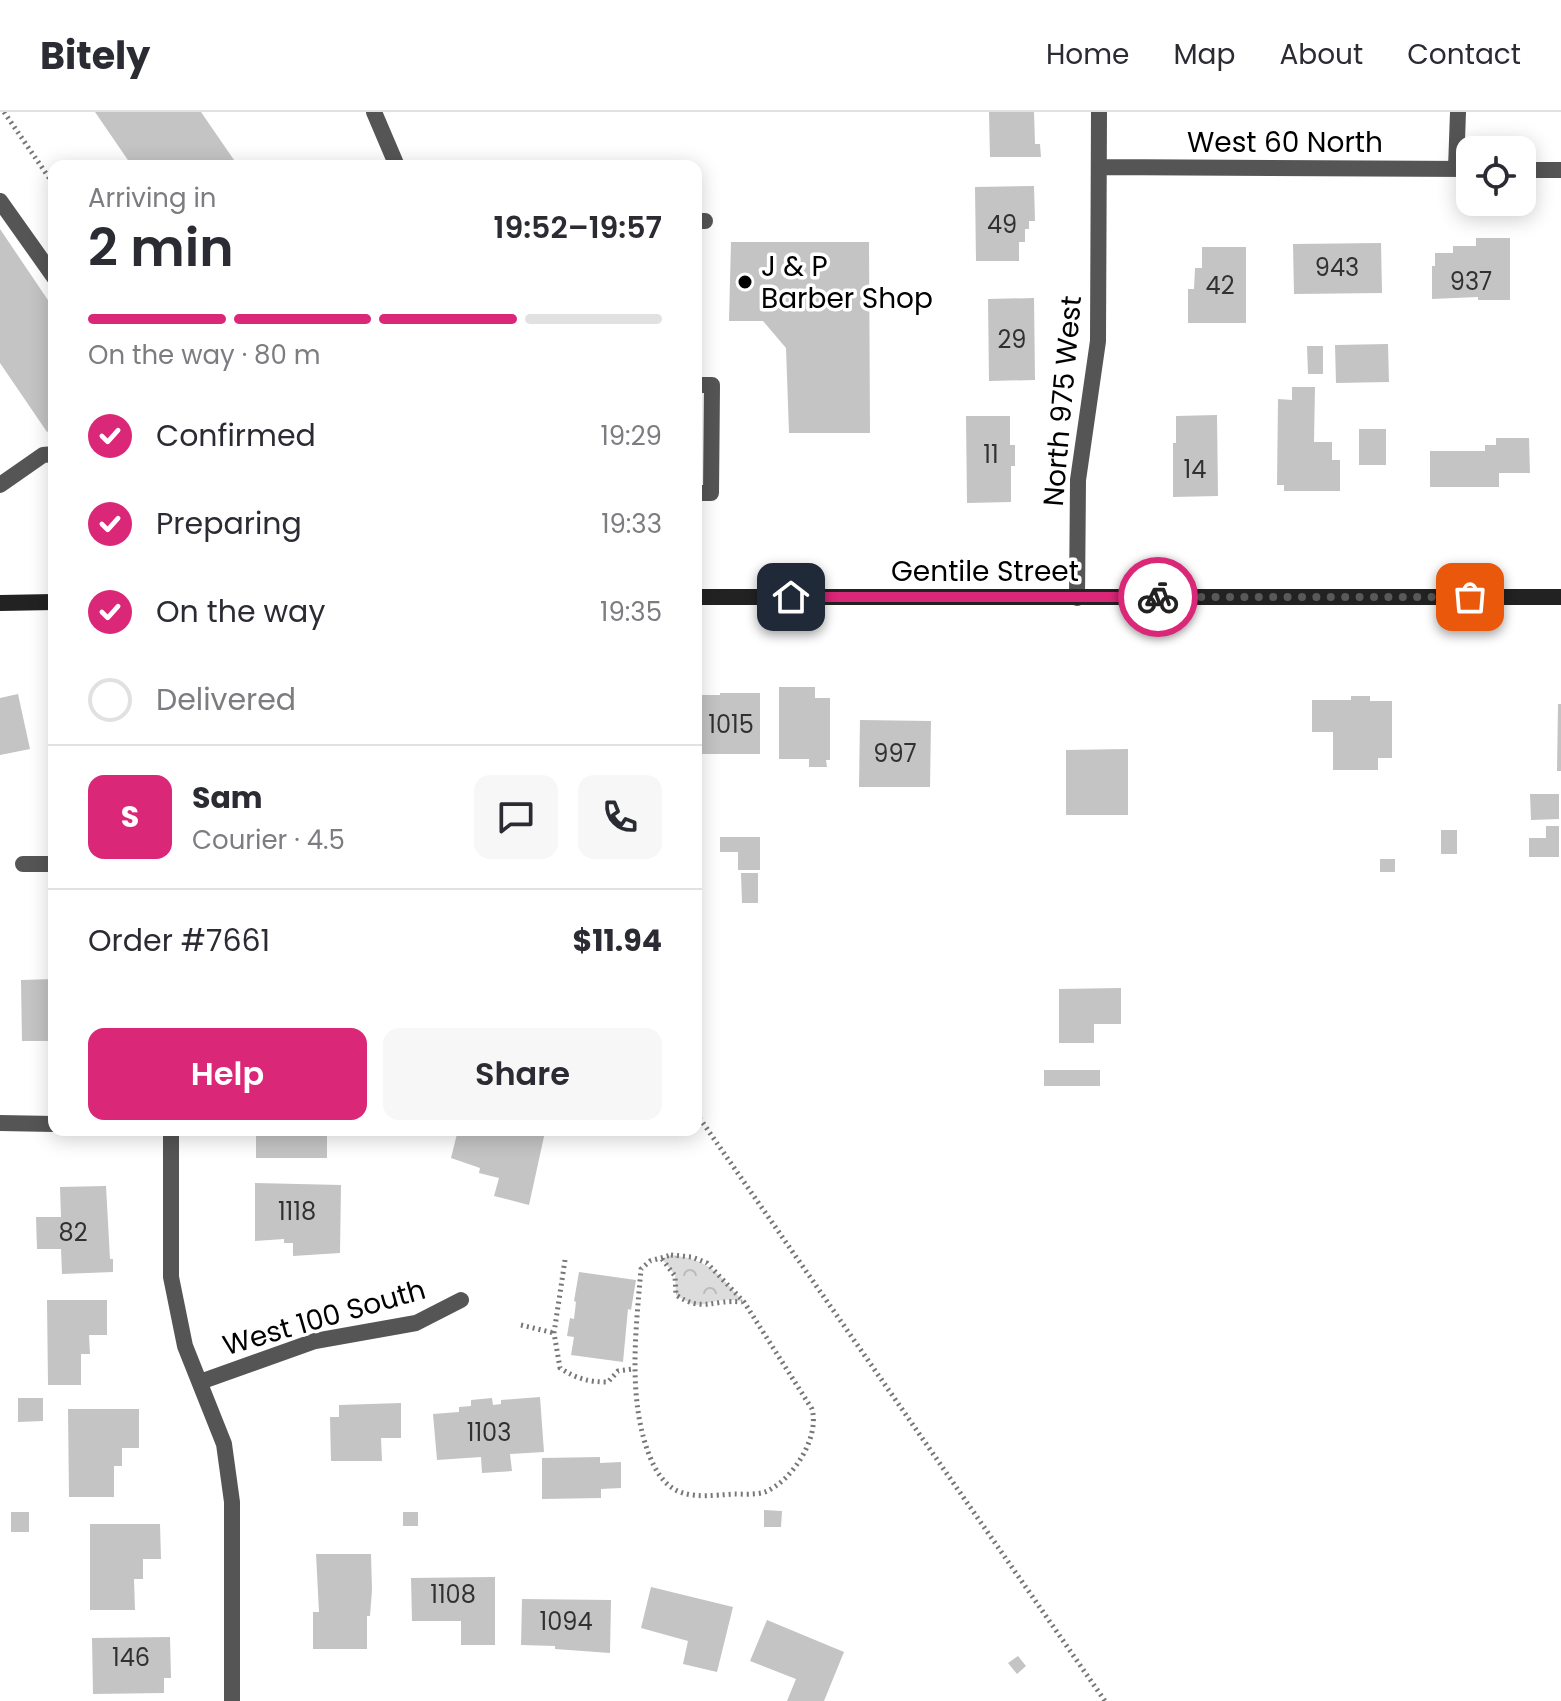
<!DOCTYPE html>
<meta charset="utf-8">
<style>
body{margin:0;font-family:Poppins,sans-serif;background:#f7f7f7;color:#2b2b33;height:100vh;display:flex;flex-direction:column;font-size:30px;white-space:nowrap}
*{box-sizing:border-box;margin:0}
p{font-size:26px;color:#7c7c81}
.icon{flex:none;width:44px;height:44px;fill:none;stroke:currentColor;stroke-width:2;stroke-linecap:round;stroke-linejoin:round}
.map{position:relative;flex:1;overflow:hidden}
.side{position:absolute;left:48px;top:48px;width:654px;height:976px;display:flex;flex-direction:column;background:#fff;border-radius:16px;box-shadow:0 4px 20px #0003}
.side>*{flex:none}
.tools{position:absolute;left:1456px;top:24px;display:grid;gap:16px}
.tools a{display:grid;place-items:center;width:80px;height:80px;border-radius:16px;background:#fff;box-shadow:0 4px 20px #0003;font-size:40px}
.pin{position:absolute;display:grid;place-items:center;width:68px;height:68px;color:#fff;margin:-34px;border-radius:16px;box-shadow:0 4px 12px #0006}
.courier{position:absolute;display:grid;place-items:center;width:80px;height:80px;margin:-40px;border:6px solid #db2777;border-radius:50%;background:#fff;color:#222;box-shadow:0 2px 10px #0007}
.summary em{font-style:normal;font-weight:600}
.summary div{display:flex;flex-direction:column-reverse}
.summary{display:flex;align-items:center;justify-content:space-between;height:136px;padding:0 40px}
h1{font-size:52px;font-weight:600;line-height:60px}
.bar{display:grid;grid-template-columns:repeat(4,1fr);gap:12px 8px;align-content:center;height:96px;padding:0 40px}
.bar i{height:10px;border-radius:6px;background:#e1e1e2}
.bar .current{background:#db2777}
.bar p{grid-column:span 4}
.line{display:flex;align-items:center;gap:20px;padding:0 40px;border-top:2px solid #e1e1e2}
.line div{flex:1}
.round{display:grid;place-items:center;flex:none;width:84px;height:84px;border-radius:16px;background:#f7f7f7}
ol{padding:0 40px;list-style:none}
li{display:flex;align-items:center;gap:24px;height:88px}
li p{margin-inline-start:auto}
li .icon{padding:8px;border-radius:50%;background:#db2777;color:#fff;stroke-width:4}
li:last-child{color:#7c7c81}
li i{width:44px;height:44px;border:4px solid #e1e1e2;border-radius:50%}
.primary-button{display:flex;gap:16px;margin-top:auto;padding:16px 40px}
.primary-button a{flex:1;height:92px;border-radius:16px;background:#db2777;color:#fff;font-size:32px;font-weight:600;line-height:92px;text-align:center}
.primary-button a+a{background:#f7f7f7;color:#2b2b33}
header{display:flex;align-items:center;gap:48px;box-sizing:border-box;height:112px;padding:0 40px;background:#fff;border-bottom:2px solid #e1e1e2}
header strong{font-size:38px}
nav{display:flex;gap:44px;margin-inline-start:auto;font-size:28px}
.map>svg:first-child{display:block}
</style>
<header>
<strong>Bitely</strong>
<nav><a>Home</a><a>Map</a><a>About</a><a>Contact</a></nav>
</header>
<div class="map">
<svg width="1561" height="1589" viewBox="0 0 1561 1589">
<defs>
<pattern id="forest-crowns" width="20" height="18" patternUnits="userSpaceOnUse" patternTransform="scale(2)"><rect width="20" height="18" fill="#dcdcdc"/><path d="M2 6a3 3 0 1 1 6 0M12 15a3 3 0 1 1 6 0" fill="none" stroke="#bbb"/></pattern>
</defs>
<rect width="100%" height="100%" fill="#fff"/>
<path fill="url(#forest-crowns)" d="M671 1143C712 1148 717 1162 744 1190 738 1189 731 1187 725 1188 699 1190 702 1200 676 1183L675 1163 662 1147Z"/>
<path fill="#c4c4c4" d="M95 0H201L234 48 225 54H132Z
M989 0H1034L1035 32H1040L1041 45H990Z
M1034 74 1035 109H1029V117H1025V130H1019V149H976L975 75Z
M0 117 54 197V315L47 320 0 251Z
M1476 126H1510V188H1478V185L1432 187V154H1435V141H1453V134H1476Z
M731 130H869L870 321H789L786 236 763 209H729Z
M1381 131 1382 181 1294 182 1293 132Z
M1202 135H1246V211H1188V177H1194L1195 156H1202Z
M1034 186 1035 268 989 269 988 187Z
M1388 232 1389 270 1336 271 1335 233Z
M1307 234H1323V262H1308Z
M1292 275H1315L1314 330H1332V348H1340V379H1284V373H1277L1278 287 1292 288Z
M1217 303 1218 384 1173 385V331H1176V304Z
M966 304H1010V333H1015V354H1011V390L967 391Z
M1359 317H1386V353H1359Z
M1496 326H1529L1530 361H1499V375H1430V339H1485V333H1496Z
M779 575H815V586H830V648H826L827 655H809V647H779Z
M720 581H760V642H701V583H720Z
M18 582 30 637 0 643V586Z
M1351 584H1370V589H1392V646H1378V658H1333V620H1312V588H1351Z
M1558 592H1561V659H1557Z
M860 608 931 609 930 675H859Z
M1128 637V703H1066V638Z
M1530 682H1559V707L1531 708Z
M1546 714H1559V745H1529V726H1546Z
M1441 718H1457V742H1441Z
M720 725H760V758H738V740H720Z
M1380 747H1395V760H1380Z
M741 761H758V791H742Z
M54 867V929H22L21 868Z
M1121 876V912H1094V931H1059V877Z
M1044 958H1100V974H1044Z
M256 1018H327V1046H256Z
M458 1018 545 1020 529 1093 494 1084 499 1066 479 1061 480 1056 451 1046Z
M255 1071 341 1073 340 1141 293 1144V1131H284V1127L255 1129Z
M106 1074 110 1147H113V1160L62 1162 61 1137H37L36 1105H61L60 1075Z
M579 1160 636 1168 631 1198 628 1197 623 1250 571 1243 574 1225 567 1224 570 1206 574 1207 576 1190 574 1189Z
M47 1188H107V1223H89L90 1242H81V1273H48Z
M540 1285 544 1340 510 1342 512 1359 482 1361 481 1345 437 1348 433 1302 459 1300V1295L471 1294V1288L492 1286 493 1293 501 1292V1288Z
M18 1286H43V1309L18 1310Z
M401 1291V1326H381L382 1349H331L330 1305H339V1293Z
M68 1297H139V1336H122V1354H114V1385H69Z
M600 1345V1351L621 1350V1376L601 1377V1386L542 1387V1346Z
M764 1398 782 1399 781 1415H764Z
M11 1400H29V1420H11Z
M403 1400H418V1414H403Z
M90 1412H160L161 1447H143V1467H134L135 1498H90Z
M316 1442H371L372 1478 370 1504H367V1537H313V1500H319Z
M495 1465V1533H461V1509H412L411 1466Z
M651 1475 733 1495 717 1560 683 1552 688 1529 641 1516Z
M522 1487 611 1488 610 1541 555 1537V1534L521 1533Z
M767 1508 844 1540 824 1589H787L796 1567 750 1549Z
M170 1525 171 1566H164V1581L93 1582 92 1526Z
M1018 1544 1026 1554 1017 1562 1008 1551Z"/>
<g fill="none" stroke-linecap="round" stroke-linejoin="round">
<path stroke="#777" stroke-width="5" stroke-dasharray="2 4" stroke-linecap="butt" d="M4 0 54 73
M696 1001 1105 1589
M671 1143 692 1145 707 1151 744 1190 812 1297C820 1326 792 1369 765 1380 756 1383 743 1382 734 1382 693 1385 668 1389 650 1345 627 1288 636 1217 641 1157L650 1149Z
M662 1147 675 1164 676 1183C703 1201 712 1187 742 1190
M565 1148 554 1221 560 1256C577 1267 589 1270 608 1270L618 1259 633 1257
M521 1213 554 1221"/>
<path stroke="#555" stroke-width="16" d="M0 89 54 165
M696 109H705
M696 273H712L711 381H696
M0 373 43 343 54 342"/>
<path stroke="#555" stroke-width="16" d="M1099 55 1470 57
M1456 57 1458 0
M1522 58H1561
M1077 486 1078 368 1098 229 1099 0
M23 752H54
M0 1011 54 1012
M171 1018V1165L185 1234 224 1332 232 1390V1589
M200 1270 315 1229 416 1211 461 1188"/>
<path stroke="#555" stroke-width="16" d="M374 0 397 54"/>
<path stroke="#222" stroke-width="16" d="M696 485H1561
M0 491 54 490"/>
</g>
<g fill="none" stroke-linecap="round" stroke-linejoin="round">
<path stroke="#595959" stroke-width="8" stroke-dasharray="0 14.4" d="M1158 485H1470"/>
<path stroke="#db2777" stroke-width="10" d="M791 485H1158"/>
</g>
<circle fill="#000" stroke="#fff" stroke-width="3" cx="745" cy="170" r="8"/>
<g text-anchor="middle" stroke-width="7" stroke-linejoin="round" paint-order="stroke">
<g font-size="24" fill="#313131">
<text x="1002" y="121">49</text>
<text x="1337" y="164">943</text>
<text x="1471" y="178">937</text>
<text x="1220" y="182">42</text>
<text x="1012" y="236">29</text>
<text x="991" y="351">11</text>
<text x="1195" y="366">14</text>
<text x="731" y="621">1015</text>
<text x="895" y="650">997</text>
<text x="297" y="1108">1118</text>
<text x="73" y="1129">82</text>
<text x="489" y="1329">1103</text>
<text x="453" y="1491">1108</text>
<text x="566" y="1518">1094</text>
<text x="131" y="1554">146</text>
</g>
<g font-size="28" fill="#000" stroke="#fff">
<text x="1285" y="40">West 60 North</text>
<text transform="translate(1062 289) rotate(-85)" y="10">North 975 West</text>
<text x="985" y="469">Gentile Street</text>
<text transform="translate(324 1205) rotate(-16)" y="10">West 100 South</text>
</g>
<g font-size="28" fill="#000" stroke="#fff" text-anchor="start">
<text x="761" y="164">J &amp; P<tspan x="761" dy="32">Barber Shop</tspan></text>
</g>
</g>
</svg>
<div class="tools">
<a><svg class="icon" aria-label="locate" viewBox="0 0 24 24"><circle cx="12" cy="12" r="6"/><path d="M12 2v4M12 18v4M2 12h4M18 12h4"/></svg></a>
</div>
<div class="pin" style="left:1470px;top:485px;background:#ea580c"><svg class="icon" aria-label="bag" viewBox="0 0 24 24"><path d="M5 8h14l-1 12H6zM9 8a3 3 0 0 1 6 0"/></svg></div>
<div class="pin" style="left:791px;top:485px;background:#1f2937"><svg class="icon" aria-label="home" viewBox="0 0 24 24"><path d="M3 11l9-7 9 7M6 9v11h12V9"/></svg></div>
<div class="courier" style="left:1158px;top:485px"><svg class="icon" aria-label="bike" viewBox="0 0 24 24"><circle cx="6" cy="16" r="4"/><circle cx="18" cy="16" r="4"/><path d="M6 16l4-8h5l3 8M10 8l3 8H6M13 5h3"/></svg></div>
<section class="side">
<div class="summary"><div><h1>2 min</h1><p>Arriving in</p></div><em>19:52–19:57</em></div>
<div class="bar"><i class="current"></i><i class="current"></i><i class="current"></i><i></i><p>On the way · 80 m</p></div>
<ol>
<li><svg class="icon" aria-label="check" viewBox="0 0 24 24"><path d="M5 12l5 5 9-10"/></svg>Confirmed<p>19:29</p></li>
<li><svg class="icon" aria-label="check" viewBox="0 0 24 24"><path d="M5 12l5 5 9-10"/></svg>Preparing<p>19:33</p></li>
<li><svg class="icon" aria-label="check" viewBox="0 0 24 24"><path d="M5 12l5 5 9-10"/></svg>On the way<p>19:35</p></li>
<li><i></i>Delivered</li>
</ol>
<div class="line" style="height:144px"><b class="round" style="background:#db2777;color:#fff">S</b><div><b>Sam</b><p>Courier · 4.5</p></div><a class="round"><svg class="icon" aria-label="chat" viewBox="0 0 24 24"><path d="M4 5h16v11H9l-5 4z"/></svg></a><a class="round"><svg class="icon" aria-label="phone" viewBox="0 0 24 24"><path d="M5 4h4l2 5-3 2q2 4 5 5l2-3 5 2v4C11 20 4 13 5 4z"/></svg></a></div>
<div class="line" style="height:104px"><div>Order #7661</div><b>$11.94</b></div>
<div class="primary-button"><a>Help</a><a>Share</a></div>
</section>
</div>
